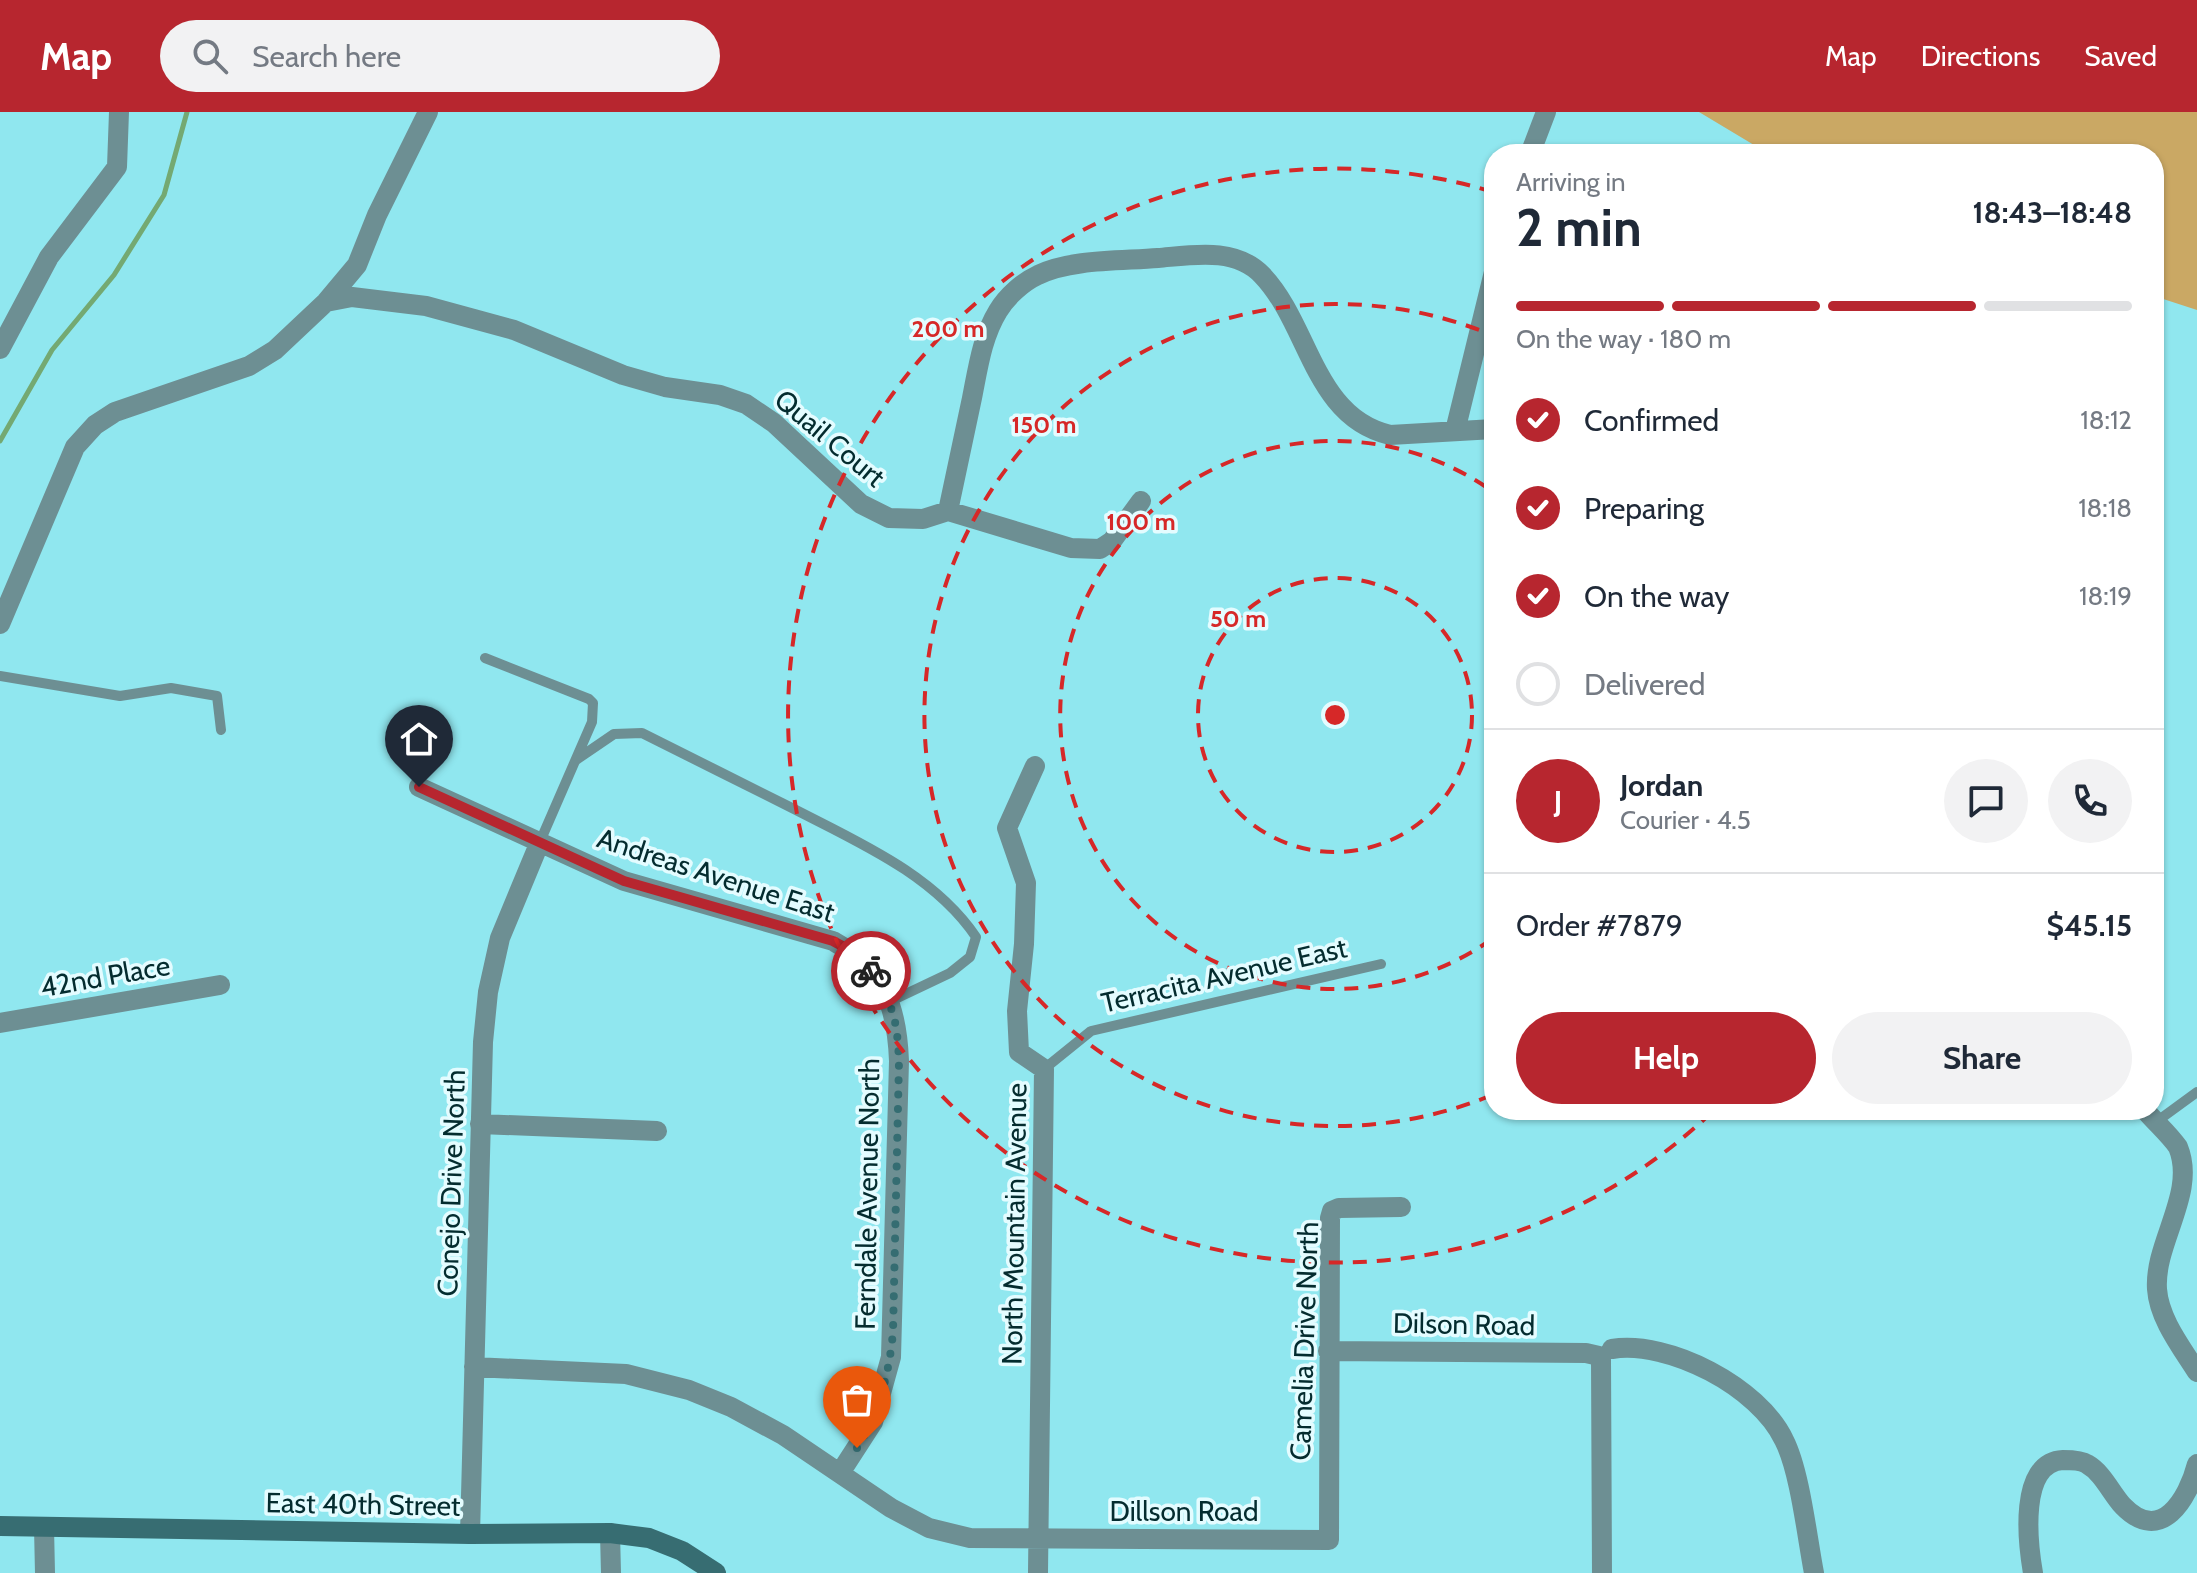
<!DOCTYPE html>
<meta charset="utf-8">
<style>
body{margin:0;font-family:Cabin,sans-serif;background:#f2f2f3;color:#1f2937;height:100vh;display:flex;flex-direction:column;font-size:30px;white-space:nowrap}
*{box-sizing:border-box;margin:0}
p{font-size:26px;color:#747a83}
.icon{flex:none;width:44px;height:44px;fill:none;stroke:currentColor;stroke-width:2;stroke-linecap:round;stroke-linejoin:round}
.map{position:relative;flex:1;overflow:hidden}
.drawer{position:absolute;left:1484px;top:32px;width:680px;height:976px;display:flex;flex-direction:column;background:#fff;border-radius:32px;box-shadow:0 2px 6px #0004}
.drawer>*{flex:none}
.pin{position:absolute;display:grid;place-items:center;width:68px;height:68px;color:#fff;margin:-82px -34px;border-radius:50% 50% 50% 0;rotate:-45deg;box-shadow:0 0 8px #0007}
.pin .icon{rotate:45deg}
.courier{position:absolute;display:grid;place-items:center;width:80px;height:80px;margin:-40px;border:6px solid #b7262f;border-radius:50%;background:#fff;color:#222;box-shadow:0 2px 10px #0007}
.summary em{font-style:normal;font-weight:700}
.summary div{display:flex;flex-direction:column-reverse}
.summary{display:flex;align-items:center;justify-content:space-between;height:136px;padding:0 32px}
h1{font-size:52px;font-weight:700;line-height:60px}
.bar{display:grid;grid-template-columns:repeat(4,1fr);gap:12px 8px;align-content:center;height:96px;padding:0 32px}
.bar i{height:10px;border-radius:6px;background:#e0e1e3}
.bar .active{background:#b7262f}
.bar p{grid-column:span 4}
.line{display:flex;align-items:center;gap:20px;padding:0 32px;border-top:2px solid #e0e1e3}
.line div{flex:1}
.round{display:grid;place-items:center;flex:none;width:84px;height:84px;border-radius:42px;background:#f2f2f3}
ol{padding:0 32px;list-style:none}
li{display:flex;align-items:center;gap:24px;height:88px}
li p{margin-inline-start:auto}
li .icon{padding:8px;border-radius:50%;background:#b7262f;color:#fff;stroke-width:4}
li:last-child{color:#747a83}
li i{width:44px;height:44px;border:4px solid #e0e1e3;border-radius:50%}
.cta{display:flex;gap:16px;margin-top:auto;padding:16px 32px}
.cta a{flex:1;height:92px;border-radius:48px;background:#b7262f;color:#fff;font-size:32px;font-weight:700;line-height:92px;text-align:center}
.cta a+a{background:#f2f2f3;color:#1f2937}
header{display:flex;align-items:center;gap:48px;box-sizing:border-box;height:112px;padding:0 40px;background:#b7262f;color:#fff}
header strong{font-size:38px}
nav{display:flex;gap:44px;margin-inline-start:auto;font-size:28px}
.search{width:560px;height:72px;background:#f2f2f3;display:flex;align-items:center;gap:20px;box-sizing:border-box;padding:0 28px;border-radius:44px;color:#747a83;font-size:30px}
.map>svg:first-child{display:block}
</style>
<header>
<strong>Map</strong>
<div class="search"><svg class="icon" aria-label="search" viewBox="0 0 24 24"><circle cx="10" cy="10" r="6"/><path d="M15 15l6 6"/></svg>Search here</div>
<nav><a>Map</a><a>Directions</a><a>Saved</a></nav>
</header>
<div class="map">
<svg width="2197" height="1461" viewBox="0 0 2197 1461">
<rect width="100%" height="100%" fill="#90e7ef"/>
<path fill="#caa864" d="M1699 0H2197V198L2154 184V42H1769Z"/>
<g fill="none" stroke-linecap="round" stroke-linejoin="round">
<path stroke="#74a972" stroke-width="5" d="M0 329 52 238 114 163 164 83 187 0"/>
<path stroke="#6d8f93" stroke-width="10" d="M485 546 589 587 593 591 592 610 539 732
M0 564 120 584 171 576 217 584 221 618
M576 648 614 622 642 621C693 647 745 672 796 698 860 731 934 763 976 825L970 845 950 861 891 889
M1044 957 1091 919 1381 852
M2156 1010 2197 980"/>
<path stroke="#6d8f93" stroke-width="20" d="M1530 42 1546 0
M326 190 352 185 426 194 514 218 623 263 665 275 720 283 746 292 774 311 861 392 889 406 923 407 948 399 1071 436 1100 437 1112 429 1141 389
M0 237 49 145 117 55 119 0
M1455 319 1494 160
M948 399C956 361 964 323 972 286 978 256 982 225 998 199 1007 184 1023 170 1038 163 1070 147 1122 149 1158 146 1193 143 1235 135 1262 163 1310 213 1313 305 1390 323L1494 317
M0 512 75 335 95 313 115 300 249 254 275 238 326 190 357 153 377 103 428 0
M1035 654 1007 716 1026 771 1024 832 1017 899 1019 940 1044 957 1038 1461
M419 675 624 769 833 829C883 857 897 893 899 949L891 1245 873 1310 840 1361
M0 911 220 873
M2145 998C2156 1011 2169 1022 2178 1035 2197 1081 2154 1130 2157 1177 2159 1207 2182 1236 2197 1260
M480 1012 657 1019
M1612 1237C1669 1228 1759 1275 1784 1328 1800 1359 1807 1425 1814 1461
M1328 1239 1586 1241 1599 1244 1601 1248 1602 1461
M474 1255 626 1262 689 1278 731 1295 783 1323 891 1396 929 1416 970 1426 1329 1428 1330 1106 1332 1099 1339 1096 1401 1095
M44 1415 45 1461
M610 1421 611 1461
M470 1422 483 930 488 880 500 826 539 732
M2033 1461C2028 1432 2018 1350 2063 1348 2070 1348 2081 1348 2087 1352 2103 1361 2111 1381 2123 1394 2161 1433 2188 1387 2197 1352"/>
<path stroke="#376d72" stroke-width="20" d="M0 1414 470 1422 610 1421 649 1426 682 1439 716 1461"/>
</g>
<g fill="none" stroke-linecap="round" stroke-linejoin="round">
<path stroke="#356d72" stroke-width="8" stroke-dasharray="0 14.4" d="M857 1336C879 1300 889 1263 893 1220L899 949C897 908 894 894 871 859"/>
<path stroke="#b7262f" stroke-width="10" d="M419 675 624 769 833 829 855 841 871 859"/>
</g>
<g fill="none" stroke="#d62828" stroke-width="4" stroke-dasharray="14 10">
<circle cx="1335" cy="603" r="137"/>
<path d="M1492 827A274 274 0 1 1 1492 379"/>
<path d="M1492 983A411 411 0 1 1 1492 223"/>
<path d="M1712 1000A547 547 0 1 1 1490 79"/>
</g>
<g text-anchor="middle" stroke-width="7" stroke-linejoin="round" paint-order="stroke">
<g font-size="28" fill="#042c2f" stroke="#e4fcff">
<text transform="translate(830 326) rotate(40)" y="10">Quail Court</text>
<text transform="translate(716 763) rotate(18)" y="10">Andreas Avenue East</text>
<text transform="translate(1224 863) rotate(-13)" y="10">Terracita Avenue East</text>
<text transform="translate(105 864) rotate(-10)" y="10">42nd Place</text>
<text transform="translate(451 1071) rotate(-88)" y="10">Conejo Drive North</text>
<text transform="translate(867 1082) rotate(-89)" y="10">Ferndale Avenue North</text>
<text transform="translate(1014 1112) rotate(-89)" y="10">North Mountain Avenue</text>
<text transform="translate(1464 1212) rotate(1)" y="10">Dilson Road</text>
<text transform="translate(1304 1229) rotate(-88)" y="10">Camelia Drive North</text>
<text transform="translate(363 1392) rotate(1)" y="10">East 40th Street</text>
<text x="1184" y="1409">Dillson Road</text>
</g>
</g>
<circle cx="1335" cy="603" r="12" fill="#d62828" stroke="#e4fcff" stroke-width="4"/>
<g font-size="24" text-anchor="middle" font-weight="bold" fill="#d62828" stroke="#e4fcff" stroke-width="7" stroke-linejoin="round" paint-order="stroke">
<text x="948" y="225">200 m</text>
<text x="1044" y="321">150 m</text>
<text x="1141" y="418">100 m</text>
<text x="1238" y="515">50 m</text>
</g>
</svg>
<div class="pin" style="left:857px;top:1336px;background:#ea580c"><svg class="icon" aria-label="bag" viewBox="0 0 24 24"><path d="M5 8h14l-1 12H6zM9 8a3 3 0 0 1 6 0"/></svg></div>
<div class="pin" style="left:419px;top:675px;background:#1f2937"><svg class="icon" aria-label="home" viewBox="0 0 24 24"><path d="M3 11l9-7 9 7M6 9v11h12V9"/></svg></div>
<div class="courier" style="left:871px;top:859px"><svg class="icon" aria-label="bike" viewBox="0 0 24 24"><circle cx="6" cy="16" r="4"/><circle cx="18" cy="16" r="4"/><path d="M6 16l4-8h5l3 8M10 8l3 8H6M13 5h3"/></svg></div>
<section class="drawer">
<div class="summary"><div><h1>2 min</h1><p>Arriving in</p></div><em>18:43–18:48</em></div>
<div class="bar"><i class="active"></i><i class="active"></i><i class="active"></i><i></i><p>On the way · 180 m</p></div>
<ol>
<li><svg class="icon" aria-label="check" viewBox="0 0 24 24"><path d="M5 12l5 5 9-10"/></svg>Confirmed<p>18:12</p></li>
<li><svg class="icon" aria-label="check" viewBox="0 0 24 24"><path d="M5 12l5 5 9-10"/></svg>Preparing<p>18:18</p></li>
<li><svg class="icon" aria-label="check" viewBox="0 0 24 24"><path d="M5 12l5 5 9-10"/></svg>On the way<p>18:19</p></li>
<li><i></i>Delivered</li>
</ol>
<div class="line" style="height:144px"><b class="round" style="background:#b7262f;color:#fff">J</b><div><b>Jordan</b><p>Courier · 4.5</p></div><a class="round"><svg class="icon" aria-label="chat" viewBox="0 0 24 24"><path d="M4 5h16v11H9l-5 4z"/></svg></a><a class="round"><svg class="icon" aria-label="phone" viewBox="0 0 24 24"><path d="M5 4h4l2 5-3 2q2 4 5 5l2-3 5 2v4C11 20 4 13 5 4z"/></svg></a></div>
<div class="line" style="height:104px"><div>Order #7879</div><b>$45.15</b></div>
<div class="cta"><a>Help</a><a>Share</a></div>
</section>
</div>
